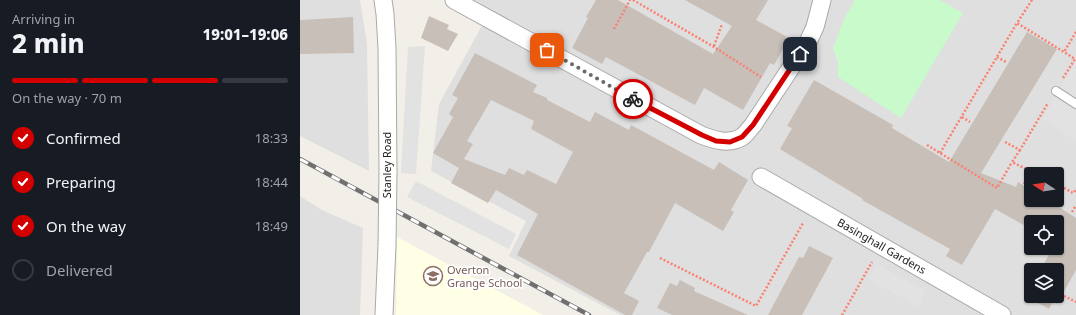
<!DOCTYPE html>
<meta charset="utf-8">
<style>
body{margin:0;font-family:"Noto Sans",sans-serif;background:#20242c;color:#f1f3f6;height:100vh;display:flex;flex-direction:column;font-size:15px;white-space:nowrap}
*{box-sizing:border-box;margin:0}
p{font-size:13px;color:#9ea1a6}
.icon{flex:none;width:22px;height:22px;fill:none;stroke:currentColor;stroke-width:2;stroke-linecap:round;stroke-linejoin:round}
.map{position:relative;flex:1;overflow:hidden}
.side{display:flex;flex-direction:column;background:#171b24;width:300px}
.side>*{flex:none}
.needle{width:26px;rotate:282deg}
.tools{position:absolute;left:724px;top:167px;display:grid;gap:8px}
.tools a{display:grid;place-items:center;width:40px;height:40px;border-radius:4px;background:#171b24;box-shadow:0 1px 3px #0004;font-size:20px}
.pin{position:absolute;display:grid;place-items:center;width:34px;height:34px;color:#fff;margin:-17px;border-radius:8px;box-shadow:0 2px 6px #0006}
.courier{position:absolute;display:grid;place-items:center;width:40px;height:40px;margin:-20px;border:3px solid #d40000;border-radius:50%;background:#fff;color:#222;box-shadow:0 1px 5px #0007}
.headline em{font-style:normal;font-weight:800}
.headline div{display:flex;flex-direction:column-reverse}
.headline{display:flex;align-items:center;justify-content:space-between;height:68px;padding:0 12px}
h1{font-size:26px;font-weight:800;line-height:30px}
.bar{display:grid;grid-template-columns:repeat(4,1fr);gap:6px 4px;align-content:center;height:48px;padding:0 12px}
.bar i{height:5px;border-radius:3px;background:#363941}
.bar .active{background:#d40000}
.bar p{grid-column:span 4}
ol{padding:0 12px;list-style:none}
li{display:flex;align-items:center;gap:12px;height:44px}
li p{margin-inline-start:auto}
li .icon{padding:4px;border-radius:50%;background:#d40000;color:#fff;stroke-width:4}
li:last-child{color:#9ea1a6}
li i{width:22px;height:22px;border:2px solid #363941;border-radius:50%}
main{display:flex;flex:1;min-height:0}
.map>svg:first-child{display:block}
</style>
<main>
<section class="side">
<div class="headline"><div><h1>2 min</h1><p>Arriving in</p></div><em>19:01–19:06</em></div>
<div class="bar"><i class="active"></i><i class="active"></i><i class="active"></i><i></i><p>On the way · 70 m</p></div>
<ol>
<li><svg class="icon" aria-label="check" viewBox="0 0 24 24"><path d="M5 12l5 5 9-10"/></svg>Confirmed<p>18:33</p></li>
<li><svg class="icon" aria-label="check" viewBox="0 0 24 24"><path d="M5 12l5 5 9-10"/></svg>Preparing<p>18:44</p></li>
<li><svg class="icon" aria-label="check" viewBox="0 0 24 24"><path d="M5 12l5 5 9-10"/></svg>On the way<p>18:49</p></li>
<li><i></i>Delivered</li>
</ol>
</section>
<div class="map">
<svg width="776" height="315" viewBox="0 0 776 315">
<rect width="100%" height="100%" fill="#f2efe9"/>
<path fill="#e0dfdf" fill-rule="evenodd" d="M0 0H60L67 44 69 171 0 136Z
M174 0H776V315H320L209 256 226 221 131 171 139 104 191 9ZM731 174H757V200H731ZM731 222H757V248H731ZM731 270H757V296H731Z
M0 196 22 210 63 228 60 315H0Z"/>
<path fill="#ffffe5" d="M97 237 243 315H96Z"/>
<path fill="#c8facc" d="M555 0H640L663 13 601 118 538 77V62L533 48 544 19Z"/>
<path fill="#e2e2e2" d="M125 46 116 174 101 173 108 47Z
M775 63H776V141L742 119Z
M116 181 216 234 209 249 107 197Z
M576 264 626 291 619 307 568 279Z"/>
<path fill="#c7bfb8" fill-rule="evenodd" d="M296 0H318L413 54 432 26 385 0H468L456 20 489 38 474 65 470 63 443 110 404 88 395 105 306 57 302 64 272 48 288 18 286 17Z
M129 16 149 25 147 29 158 34 148 51 121 38Z
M53 17 54 53 0 54V20Z
M727 32 757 49 681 173 716 187 718 182 731 190V200H748L776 218V270L757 304 753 301 749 309 725 296 731 285V296H757V270H740L753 248H757V222H731V229L695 209 662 265 646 256 650 249 562 200 563 199 480 149 492 128 487 126 514 80 593 125 592 128 649 162Z
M175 53 237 85 233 92 247 98V100L290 122 295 112 329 130 331 125 414 170 419 162 448 180 431 210 434 212 423 231 375 203 349 252H347L324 293 339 301 332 315H325L217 255 238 214 196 190 188 203 151 183 159 168 133 153 153 117 149 114 158 98 152 95ZM191 100 234 121 231 129 273 152 256 184 227 170 224 175 209 168 205 175 164 159 173 144 167 141Z
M509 246 533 258 502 315H468L499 257 503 258Z
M380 280 395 288 394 291 448 315H372L357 308 370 283 377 286Z"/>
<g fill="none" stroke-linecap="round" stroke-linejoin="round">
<g stroke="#a9a9a9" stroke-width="10">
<path id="service" d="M756 91 776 104"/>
</g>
<g stroke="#a9a9a9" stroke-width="19">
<g id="minor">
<path d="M83 0 85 14 87 48 88 173"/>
<path d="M154 0 401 135C414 140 429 145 442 137 446 134 450 128 453 125L508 42 515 27 522 0"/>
<path id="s1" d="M461 177 702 315"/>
<path d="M84 315 87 245"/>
</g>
</g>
<path stroke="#fa8072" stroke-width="2.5" stroke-dasharray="2 2" stroke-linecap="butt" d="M333 0 414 47 461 77
M732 0 717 23 764 52 776 32
M314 29 330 0
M414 46 422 24
M697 57 706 62
M763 78 775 59 764 52
M662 117 670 122
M705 142 720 150 748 103
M627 145 697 188 712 162
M720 150 712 162 736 174
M640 153 717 23
M724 184 731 171
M757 184 773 193 776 190
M772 212 776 205
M360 258 456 306 503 223
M764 296 776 302
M542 315 572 262"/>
<use href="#service" stroke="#fff" stroke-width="8"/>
<use href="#minor" stroke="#fff" stroke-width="17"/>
<g stroke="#707070" stroke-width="4.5">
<path id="rail" d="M0 159 289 315"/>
</g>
<use href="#rail" stroke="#fff" stroke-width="3" stroke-dasharray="9" stroke-linecap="butt"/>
<g stroke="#a9a9a9" stroke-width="19" stroke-linecap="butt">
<path id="minor-bridge" d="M87 245 88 173"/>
</g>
<use href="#minor-bridge" stroke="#fff" stroke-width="17"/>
</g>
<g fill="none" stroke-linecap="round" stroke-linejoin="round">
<path stroke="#6b6a68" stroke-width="4" stroke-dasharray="0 7.2" d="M247 50 333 99"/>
<path stroke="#d40000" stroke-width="5" d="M333 99 402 135 416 141 430 142 442 137 453 125 500 54"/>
</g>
<defs>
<g id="school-ring" transform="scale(1)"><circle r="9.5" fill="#fff" stroke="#8d6e63" stroke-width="1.5"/><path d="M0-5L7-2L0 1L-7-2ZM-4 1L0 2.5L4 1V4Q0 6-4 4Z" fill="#8d6e63"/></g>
</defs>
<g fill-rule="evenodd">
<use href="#school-ring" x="133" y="276"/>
</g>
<g text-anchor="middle" stroke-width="3.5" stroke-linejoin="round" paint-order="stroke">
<g font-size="11" fill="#222" stroke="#fff">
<text transform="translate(87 165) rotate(-90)" y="4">Stanley Road</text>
<text dy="4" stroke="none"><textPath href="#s1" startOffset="139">Basinghall Gardens</textPath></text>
</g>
<g font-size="11" fill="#785e54" stroke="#fff" text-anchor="start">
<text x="147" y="274">Overton<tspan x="147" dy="13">Grange School</tspan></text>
</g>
</g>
</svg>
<div class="tools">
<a><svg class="needle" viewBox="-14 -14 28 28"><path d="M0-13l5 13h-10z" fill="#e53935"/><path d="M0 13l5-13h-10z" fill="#9ea1a6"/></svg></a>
<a><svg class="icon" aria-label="locate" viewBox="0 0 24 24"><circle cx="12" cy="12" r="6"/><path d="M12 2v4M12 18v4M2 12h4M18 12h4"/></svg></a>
<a><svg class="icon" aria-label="layers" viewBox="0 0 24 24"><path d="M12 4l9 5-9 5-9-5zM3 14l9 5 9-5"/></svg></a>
</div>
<div class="pin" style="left:247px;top:50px;background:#ea580c"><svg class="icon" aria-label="bag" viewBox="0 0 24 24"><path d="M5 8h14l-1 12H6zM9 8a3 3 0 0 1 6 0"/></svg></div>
<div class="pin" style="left:500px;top:54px;background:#1f2937"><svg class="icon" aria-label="home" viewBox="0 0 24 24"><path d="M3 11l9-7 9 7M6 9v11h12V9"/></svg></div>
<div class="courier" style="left:333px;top:99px"><svg class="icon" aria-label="bike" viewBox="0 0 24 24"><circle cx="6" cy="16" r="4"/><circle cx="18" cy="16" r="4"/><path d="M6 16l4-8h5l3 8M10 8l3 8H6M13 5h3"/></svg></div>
</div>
</main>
